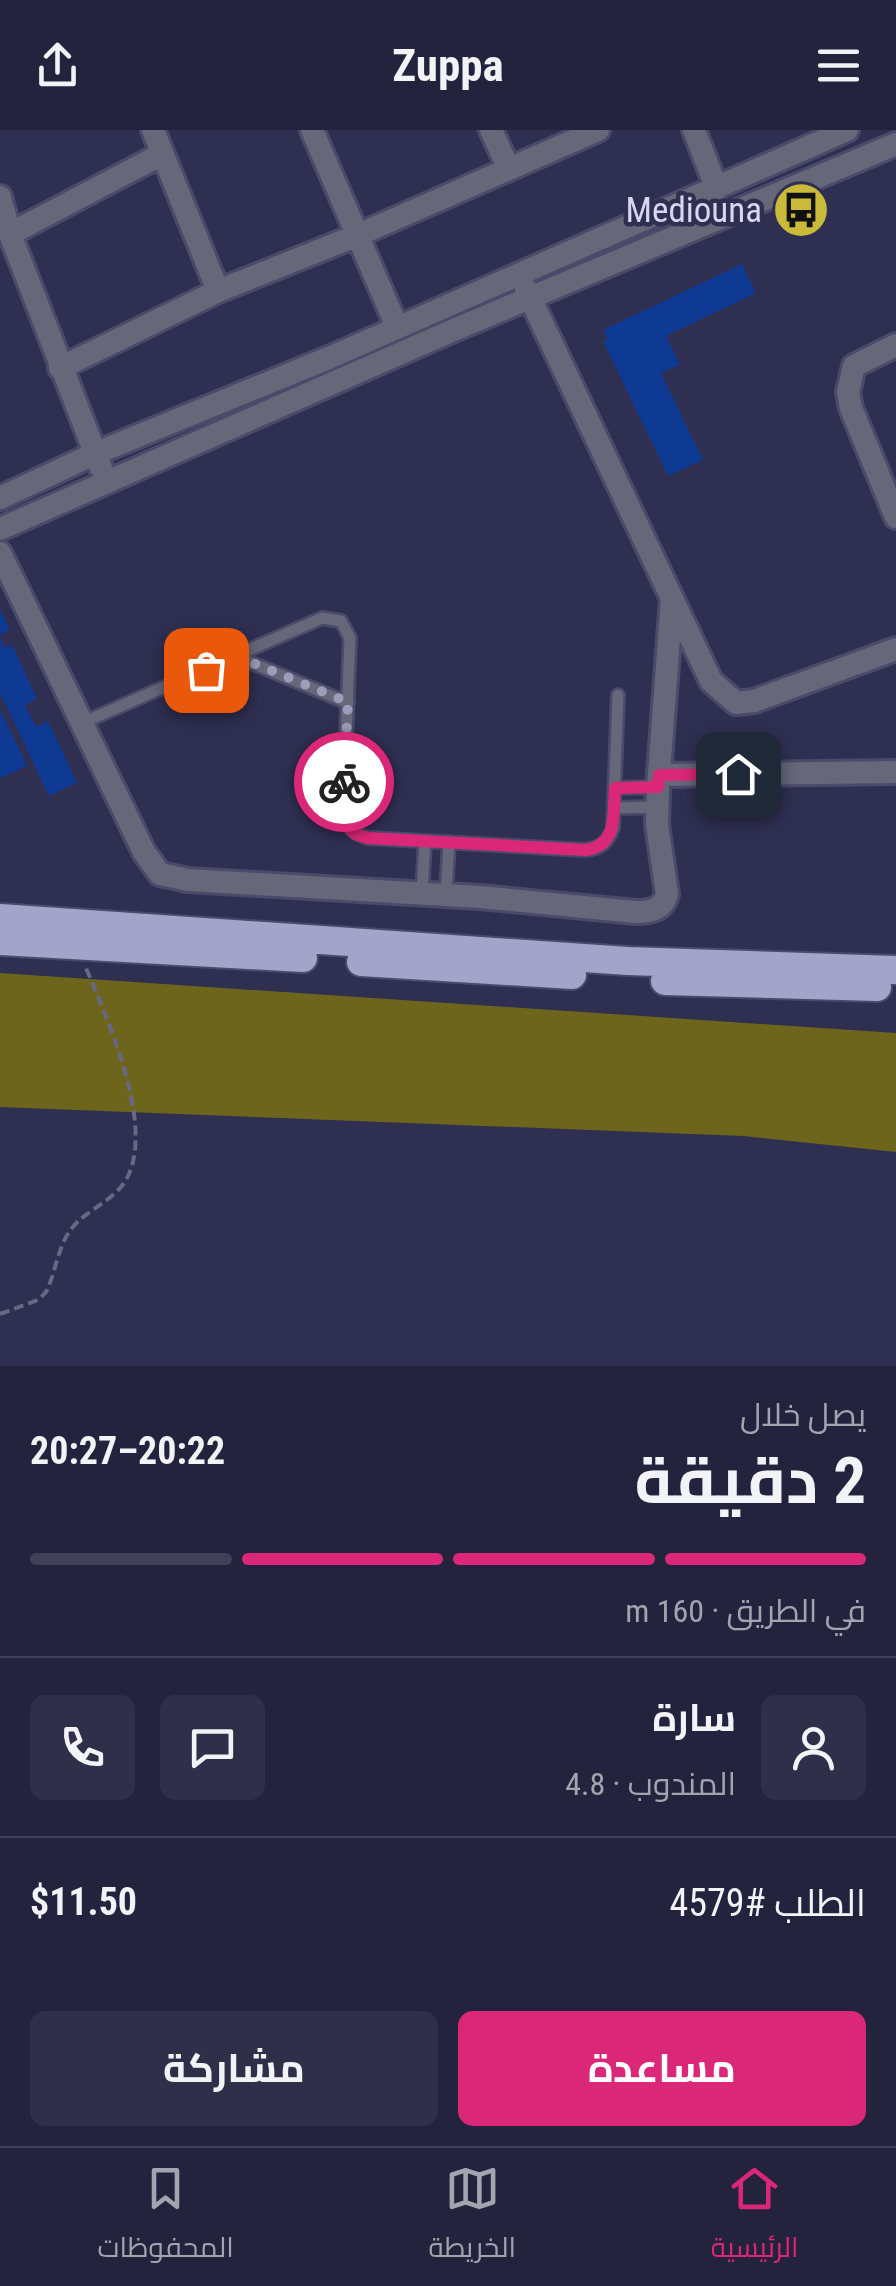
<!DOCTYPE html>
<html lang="ar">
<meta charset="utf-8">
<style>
body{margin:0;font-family:"Roboto Condensed",Cairo,sans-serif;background:#2f2f49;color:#f1f3f6;direction:rtl;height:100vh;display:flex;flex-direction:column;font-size:38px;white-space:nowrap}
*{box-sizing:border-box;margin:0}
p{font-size:32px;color:#a3a4b0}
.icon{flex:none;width:55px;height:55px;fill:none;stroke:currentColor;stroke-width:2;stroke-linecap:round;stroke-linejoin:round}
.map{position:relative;height:1236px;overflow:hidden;direction:ltr}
.sheet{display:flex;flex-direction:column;background:#23233e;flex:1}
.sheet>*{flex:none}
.pin{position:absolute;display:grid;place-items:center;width:85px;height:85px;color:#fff;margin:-42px;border-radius:20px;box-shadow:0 5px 15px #0006}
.courier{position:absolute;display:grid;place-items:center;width:100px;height:100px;margin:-50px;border:8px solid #db2777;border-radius:50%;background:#fff;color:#222;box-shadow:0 2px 12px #0007}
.head em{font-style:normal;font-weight:700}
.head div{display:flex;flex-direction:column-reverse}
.head{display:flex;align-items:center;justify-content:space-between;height:170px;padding:0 30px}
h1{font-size:65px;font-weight:700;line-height:75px}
.bar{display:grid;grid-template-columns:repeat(4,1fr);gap:15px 10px;align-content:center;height:120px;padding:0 30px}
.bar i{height:12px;border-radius:8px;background:#404058}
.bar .active{background:#db2777}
.bar p{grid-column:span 4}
.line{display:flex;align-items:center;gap:25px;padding:0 30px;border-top:2px solid #404058}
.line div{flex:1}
.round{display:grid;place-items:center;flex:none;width:105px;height:105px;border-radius:15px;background:#2f2f49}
.button{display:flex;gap:20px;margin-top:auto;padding:20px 30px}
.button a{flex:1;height:115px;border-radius:15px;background:#db2777;color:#fff;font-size:40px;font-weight:700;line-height:115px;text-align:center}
.button a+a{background:#2f2f49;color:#f1f3f6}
header{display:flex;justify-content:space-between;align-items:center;height:130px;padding:0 30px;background:#23233e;font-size:45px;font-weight:700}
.dock{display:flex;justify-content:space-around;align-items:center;height:140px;border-top:2px solid #404058;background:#23233e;font-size:28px;color:#a3a4b0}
.dock a{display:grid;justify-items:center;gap:5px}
.dock .active{color:#db2777}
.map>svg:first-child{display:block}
</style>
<header><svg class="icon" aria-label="menu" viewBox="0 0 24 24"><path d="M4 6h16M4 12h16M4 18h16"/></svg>Zuppa<svg class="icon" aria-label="share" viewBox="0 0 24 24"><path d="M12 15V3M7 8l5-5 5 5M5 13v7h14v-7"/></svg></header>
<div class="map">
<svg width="896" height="1236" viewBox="0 0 896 1236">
<rect width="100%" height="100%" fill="#2f2f52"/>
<path fill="#6d651b" d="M0 843 896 903V1022L743 1006 0 977Z"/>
<path fill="#0f3a93" d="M742 134 756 163 666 206 680 235 661 243 703 330 668 346 603 211 608 209 603 200Z
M0 479 10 500 0 505Z
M0 508 5 518 12 515 37 569 25 575 36 597 48 591 77 653 49 666 0 563Z
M0 579 27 636 0 648Z"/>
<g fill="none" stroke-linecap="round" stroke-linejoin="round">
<g stroke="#4a4a6b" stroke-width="16">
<path id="service" d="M235 526 348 573
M82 593 322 488 341 491 350 508 343 681C346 697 352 703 368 708L585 720C601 718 607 713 613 698L618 565
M615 658 658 657
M614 678 658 677
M422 764 425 711
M446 765 449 712"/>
</g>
<g stroke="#4a4a6b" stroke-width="28">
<path id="minor" d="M153 0 218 161
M312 0 397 197
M491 0 508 37
M694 0 717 59
M0 67 10 104 101 338
M10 104 162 24
M526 159 711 551 736 573 754 571 896 519
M896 215 854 236 848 262 851 278 896 387
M60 238 218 161 358 105 598 0
M0 368 94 324 331 227 847 0
M0 399 456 199 896 14
M0 423 144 722 160 744 188 750 480 767 636 782C650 782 663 780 667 764L657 695 658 657 672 468
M659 645 896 642"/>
</g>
<g stroke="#4a4a6b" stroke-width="32">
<path id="trunk" d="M0 788 628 831 896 840
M0 811 303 828
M361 832 572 845
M665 851 877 857"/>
</g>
<path stroke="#676786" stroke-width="4" stroke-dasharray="10 5" stroke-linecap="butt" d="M0 1184 38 1170 46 1162C56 1142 58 1115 72 1098 88 1078 117 1070 128 1046 154 992 107 888 86 838"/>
<use href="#service" stroke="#666779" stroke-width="11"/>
<use href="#minor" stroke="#666779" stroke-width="22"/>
<use href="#trunk" stroke="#a2a4ca" stroke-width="28"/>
</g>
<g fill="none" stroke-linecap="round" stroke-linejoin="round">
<path stroke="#9c9db8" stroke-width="10" stroke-dasharray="0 18" d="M206 540 236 526 348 572 344 652"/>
<path stroke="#db2777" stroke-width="12" d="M344 652 345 694 355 704 368 708 585 720C618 716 613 685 615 658L658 657 659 645 738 644"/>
</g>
<defs>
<g id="bus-disc" transform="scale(2.875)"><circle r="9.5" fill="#c9ba3a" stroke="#2f2f52"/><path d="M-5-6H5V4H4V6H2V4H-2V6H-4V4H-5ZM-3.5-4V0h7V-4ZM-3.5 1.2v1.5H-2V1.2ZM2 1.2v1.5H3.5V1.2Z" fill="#111"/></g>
</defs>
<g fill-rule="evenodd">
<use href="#bus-disc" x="801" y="80"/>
</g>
<g text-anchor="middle" stroke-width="9" stroke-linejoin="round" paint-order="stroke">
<g font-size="35" fill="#d7d8ef" stroke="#2f2f52" text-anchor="end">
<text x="762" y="92">Mediouna</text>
</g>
</g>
</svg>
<div class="pin" style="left:206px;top:540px;background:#ea580c"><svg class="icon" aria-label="bag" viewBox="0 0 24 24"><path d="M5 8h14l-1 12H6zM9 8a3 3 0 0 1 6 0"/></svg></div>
<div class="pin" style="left:738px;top:644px;background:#1f2937"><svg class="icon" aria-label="home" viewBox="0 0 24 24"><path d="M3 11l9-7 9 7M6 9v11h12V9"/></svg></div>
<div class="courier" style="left:344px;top:652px"><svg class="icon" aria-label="bike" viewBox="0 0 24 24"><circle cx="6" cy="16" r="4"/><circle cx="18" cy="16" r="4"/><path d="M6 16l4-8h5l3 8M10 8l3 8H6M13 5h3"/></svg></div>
</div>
<section class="sheet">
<div class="head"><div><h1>2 دقيقة</h1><p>يصل خلال</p></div><em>20:22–20:27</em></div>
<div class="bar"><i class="active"></i><i class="active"></i><i class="active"></i><i></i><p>في الطريق · 160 m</p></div>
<div class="line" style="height:180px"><a class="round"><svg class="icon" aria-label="person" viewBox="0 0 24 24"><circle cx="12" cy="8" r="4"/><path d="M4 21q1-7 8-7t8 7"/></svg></a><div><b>سارة</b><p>المندوب · 4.8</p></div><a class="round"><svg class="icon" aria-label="chat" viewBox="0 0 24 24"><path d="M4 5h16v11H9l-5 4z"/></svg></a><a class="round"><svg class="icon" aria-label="phone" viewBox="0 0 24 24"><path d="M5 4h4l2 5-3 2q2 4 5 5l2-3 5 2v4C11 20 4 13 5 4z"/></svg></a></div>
<div class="line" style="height:130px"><div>الطلب #4579</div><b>$11.50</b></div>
<div class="button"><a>مساعدة</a><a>مشاركة</a></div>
</section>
<nav class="dock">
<a class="active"><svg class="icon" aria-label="home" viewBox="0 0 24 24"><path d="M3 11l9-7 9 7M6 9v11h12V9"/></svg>الرئيسية</a>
<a><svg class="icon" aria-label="map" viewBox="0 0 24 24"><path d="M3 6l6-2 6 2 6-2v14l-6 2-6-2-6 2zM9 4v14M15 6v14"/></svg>الخريطة</a>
<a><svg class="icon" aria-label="saved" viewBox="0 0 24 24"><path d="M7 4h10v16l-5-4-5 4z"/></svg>المحفوظات</a>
</nav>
